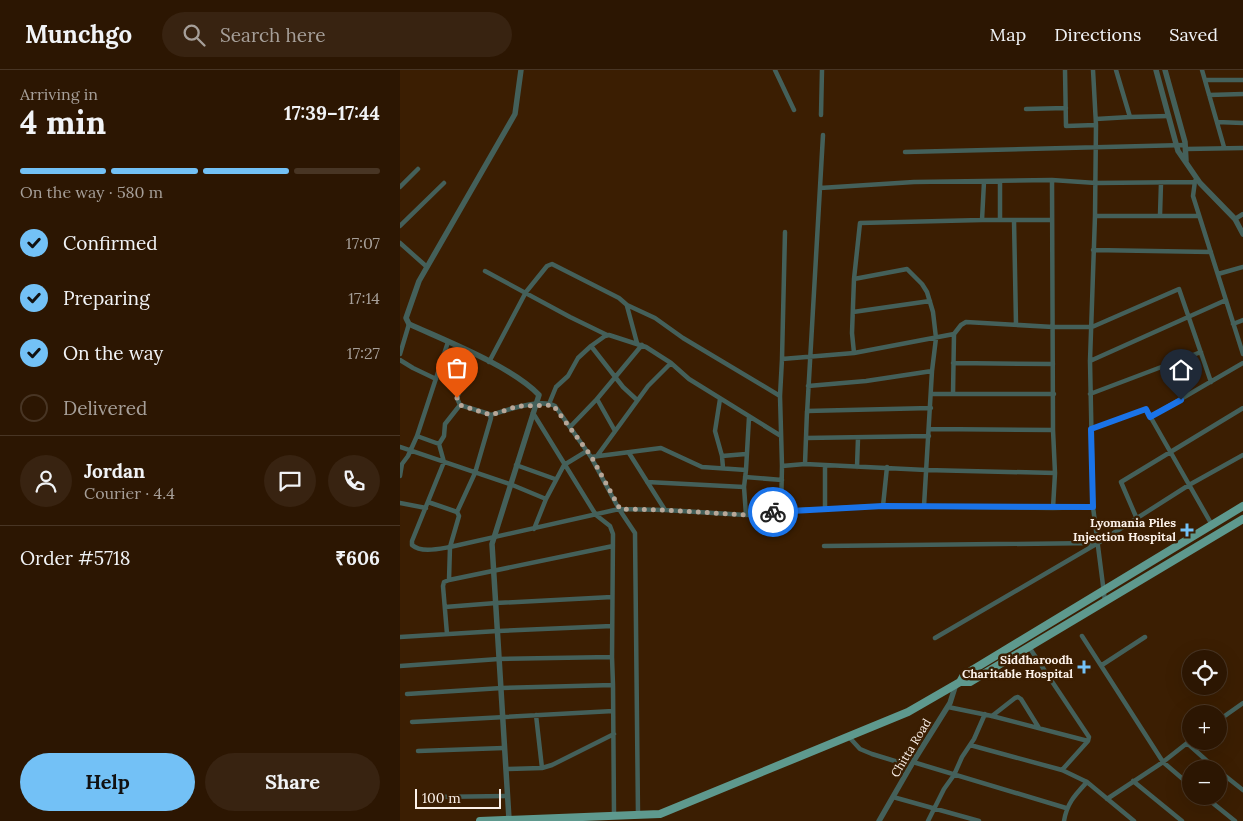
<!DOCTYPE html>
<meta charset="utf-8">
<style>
body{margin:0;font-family:Lora,serif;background:#382311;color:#f1f3f6;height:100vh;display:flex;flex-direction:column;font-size:19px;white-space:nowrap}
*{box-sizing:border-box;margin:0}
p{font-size:16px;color:#a69f99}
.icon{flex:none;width:28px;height:28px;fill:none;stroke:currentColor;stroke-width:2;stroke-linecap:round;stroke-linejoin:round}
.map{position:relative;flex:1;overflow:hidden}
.panel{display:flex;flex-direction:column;background:#2c1602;width:400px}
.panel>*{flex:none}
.buttons{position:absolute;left:782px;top:580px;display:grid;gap:10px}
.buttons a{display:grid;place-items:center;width:45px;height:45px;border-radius:50%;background:#2c1602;box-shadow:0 5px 20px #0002,0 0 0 1px #483524;font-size:25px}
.scale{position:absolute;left:15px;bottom:12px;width:86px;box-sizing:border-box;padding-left:5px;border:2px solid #fcf1e9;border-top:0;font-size:14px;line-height:18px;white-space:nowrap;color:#fcf1e9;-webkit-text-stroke:4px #3b1e02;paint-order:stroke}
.pin{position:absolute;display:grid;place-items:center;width:42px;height:42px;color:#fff;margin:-51px -21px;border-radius:50% 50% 50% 0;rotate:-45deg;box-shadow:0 0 5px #0007}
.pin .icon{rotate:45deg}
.courier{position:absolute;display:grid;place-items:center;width:50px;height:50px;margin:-25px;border:4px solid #1a73e8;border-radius:50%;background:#fff;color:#222;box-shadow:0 1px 6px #0007}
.headline em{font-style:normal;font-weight:700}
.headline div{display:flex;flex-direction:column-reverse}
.headline{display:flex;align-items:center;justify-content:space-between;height:85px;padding:0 20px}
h1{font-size:32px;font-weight:700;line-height:38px}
.bar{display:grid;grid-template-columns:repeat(4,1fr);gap:8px 5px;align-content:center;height:60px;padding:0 20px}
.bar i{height:6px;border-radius:4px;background:#483524}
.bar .active{background:#73c1f6}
.bar p{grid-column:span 4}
.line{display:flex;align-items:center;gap:12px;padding:0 20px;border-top:1px solid #483524}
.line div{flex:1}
.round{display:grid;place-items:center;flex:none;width:52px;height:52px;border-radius:26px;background:#382311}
ol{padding:0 20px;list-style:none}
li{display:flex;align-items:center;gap:15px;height:55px}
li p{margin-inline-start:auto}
li .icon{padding:5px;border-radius:50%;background:#73c1f6;color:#111;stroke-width:4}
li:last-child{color:#a69f99}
li i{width:28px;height:28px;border:2px solid #483524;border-radius:50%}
.action{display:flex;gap:10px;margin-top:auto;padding:10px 20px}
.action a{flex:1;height:58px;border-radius:30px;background:#73c1f6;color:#111;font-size:20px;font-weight:700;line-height:58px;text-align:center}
.action a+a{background:#382311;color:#f1f3f6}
header{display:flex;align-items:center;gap:30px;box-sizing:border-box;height:70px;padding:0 25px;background:#2c1602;border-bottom:1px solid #483524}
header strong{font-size:24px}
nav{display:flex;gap:28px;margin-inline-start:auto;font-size:18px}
.search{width:350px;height:45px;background:#382311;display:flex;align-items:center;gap:12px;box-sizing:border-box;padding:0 18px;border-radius:28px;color:#a69f99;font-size:19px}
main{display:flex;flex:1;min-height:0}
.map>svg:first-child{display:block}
</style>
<header>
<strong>Munchgo</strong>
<div class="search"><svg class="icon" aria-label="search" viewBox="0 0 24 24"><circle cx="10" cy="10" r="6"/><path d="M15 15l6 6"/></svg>Search here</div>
<nav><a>Map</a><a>Directions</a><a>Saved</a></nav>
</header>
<main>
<section class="panel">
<div class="headline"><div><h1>4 min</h1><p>Arriving in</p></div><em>17:39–17:44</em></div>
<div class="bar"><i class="active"></i><i class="active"></i><i class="active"></i><i></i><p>On the way · 580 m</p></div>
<ol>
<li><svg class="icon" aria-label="check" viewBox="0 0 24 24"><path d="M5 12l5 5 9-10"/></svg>Confirmed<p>17:07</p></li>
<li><svg class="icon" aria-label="check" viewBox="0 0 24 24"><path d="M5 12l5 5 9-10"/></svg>Preparing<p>17:14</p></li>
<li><svg class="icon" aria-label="check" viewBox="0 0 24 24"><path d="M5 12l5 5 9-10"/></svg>On the way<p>17:27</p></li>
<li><i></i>Delivered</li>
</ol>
<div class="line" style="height:90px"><a class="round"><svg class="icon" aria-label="person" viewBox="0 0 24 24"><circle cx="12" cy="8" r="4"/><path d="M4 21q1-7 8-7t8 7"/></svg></a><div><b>Jordan</b><p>Courier · 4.4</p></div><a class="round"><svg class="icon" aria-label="chat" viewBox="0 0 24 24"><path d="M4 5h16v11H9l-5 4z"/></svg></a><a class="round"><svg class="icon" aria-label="phone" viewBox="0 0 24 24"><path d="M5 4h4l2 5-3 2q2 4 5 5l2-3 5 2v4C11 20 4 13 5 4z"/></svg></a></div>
<div class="line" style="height:65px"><div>Order #5718</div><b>₹606</b></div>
<div class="action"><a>Help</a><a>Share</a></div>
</section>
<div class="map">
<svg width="843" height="751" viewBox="0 0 843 751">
<rect width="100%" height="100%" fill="#3b1e02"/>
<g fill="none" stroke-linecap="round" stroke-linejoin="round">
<path stroke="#44605a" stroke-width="4.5" d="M375 0 394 40
M665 0 666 56 696 55
M693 0 696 55 695 146 690 291 693 437 705 531
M716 0 730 47 769 46
M802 0 824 77
M805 10H843
M809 25 843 24
M626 39 666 38
M421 45 422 0
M696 49 730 47
M817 52 843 53
M786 79 843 78
M505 82 785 75
M652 110 653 360 655 403 653 438 693 437
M795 111 793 126 843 284
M0 117 18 99
M420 118 514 112 652 110 696 113 794 112
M760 145 761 113
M695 146H799
M835 149 843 144
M582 150 584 112
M600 150V111
M614 150 616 254
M0 156 44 113
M0 173 27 197
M693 180 811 182
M85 201 170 247 207 265
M818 204 843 197
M454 209 507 199 522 214 527 222 533 242 536 268 532 301 524 436
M227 236 237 273
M453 242 530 231
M833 254 843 250
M554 264 561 255 566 252 653 257H692L779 219 811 312
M191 276 223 317 237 330
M454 283 452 263 454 209 460 153 582 150H652
M0 284 9 254
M382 289 385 162
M0 290 13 298 36 309
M690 291 826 230
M89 292 126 222 147 196 152 194 219 228 227 235 255 248 283 268 380 326
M553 293 653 294
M408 316 466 311 532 301
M531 324H654
M690 324 801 282
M197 329 215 361
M320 329 315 361 322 386 323 398
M149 334 156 317 168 306 178 288 191 276 205 266 209 265 246 277 271 293 289 309 381 366
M133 343 196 445 210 456 213 464 212 587 213 615 214 745
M407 344 423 65
M91 345C106 340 141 328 155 336L191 387 219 439 235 463 238 744
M750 347 843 293
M170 357 197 329 242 275
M529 359 653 360
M691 359 746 339 812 455
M17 366 39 374 44 392 12 471V475C21 483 38 479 50 477L219 439 265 440 346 445 381 441 483 436 653 438
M406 368 529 366
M39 374 44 366 45 354 60 335
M0 377 110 414 146 429
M229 383 265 440
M197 386 248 316 271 293
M322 386 346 384
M191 387 261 378 302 397 346 400 344 417 346 445
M405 394 407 341 531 338
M116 395 155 409
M382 396 405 394 526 400 655 403
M457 397 458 368
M346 400 349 347
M0 406 2 394 8 386 17 366 48 272
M345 407 382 410
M247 412 344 417
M28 432 57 442 59 446 50 477 49 510
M0 433 26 438
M483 436 487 397
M425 439V395
M381 441 382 396 380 326 382 289 454 283 554 264 553 324
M57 442 75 403 91 348 89 344 60 335 57 328 73 284
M737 449 721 412 843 338
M134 459 146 429 164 395 187 381
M424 476 696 473
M45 537 96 533 212 527
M47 564 43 516 44 512 49 510 213 476
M682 566 763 692 791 716
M0 567 98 561 212 556
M535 568 698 473 789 415 843 385
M629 577 689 667 688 671 662 700
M702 595 745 567
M0 596 99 589 212 587
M7 624 102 618 213 615
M548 637 592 646 688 671
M136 645 142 698
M592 646 615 628 618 627 621 629 639 658
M819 650 843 633
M12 652 213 641
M449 667 460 679 472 684 511 696
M787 673 816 699
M570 675 662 700 687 712 734 751
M18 681 104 678
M513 692 666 738
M106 699 142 698 152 695 214 664
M819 701 843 720
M733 711 782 751
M804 726 835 751
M31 727 107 726
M493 727 579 751
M707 729 763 692 791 670
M528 751 544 719 554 705 562 687 574 669 585 644
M664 751C667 733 675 725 687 712"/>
<path stroke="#44605a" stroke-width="5.5" d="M756 0 778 81 800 113 835 149 843 164
M765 0 785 72 786 91
M109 749 92 474 139 325C111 296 46 271 9 254L6 248 19 211 115 44 121 0
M479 751 513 692 550 633 556 614"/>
<path stroke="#5e998e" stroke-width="8" d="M560 612H570L843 449
M80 751 260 744 508 642 560 612 564 605 843 436"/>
</g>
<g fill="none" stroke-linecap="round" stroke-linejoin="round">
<path stroke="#b8a798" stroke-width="5" stroke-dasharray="0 9" d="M57 328 60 335 91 345 118 336 153 335 191 386 220 439 265 440 346 445 373 442"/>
<path stroke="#1a73e8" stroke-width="6" d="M373 442 483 436 693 437 691 359 746 339 750 347 781 330"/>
</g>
<g fill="#73c1f6" stroke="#3b1e02" stroke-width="2">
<path d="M784.5 452.5h5v5h5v5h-5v5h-5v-5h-5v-5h5z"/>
<path d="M681.5 589.5h5v5h5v5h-5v5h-5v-5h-5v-5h5z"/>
</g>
<g text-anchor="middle" stroke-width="5" stroke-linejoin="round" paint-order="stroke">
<g font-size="12" font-weight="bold" fill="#fcf1e9" stroke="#3b1e02" text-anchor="end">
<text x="776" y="457">Lyomania Piles<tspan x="776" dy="14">Injection Hospital</tspan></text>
<text x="673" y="594">Siddharoodh<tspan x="673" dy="14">Charitable Hospital</tspan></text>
</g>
<g font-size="12" fill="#fcf1e9" stroke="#3b1e02">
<text transform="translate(511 678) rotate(-59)" y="4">Chitta Road</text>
</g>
</g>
</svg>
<div class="buttons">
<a><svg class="icon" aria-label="locate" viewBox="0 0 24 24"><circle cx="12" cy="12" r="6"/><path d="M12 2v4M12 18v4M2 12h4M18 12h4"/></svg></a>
<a>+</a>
<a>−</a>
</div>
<div class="scale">100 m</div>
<div class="pin" style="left:57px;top:328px;background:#ea580c"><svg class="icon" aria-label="bag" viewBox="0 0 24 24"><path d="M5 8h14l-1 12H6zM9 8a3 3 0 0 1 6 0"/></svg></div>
<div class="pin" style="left:781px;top:330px;background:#1f2937"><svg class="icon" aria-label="home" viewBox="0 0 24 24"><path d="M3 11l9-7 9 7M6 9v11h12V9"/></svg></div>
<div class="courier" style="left:373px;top:442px"><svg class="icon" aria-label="bike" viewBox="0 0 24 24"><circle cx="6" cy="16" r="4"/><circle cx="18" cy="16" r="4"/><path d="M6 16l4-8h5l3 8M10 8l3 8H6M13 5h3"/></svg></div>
</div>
</main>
